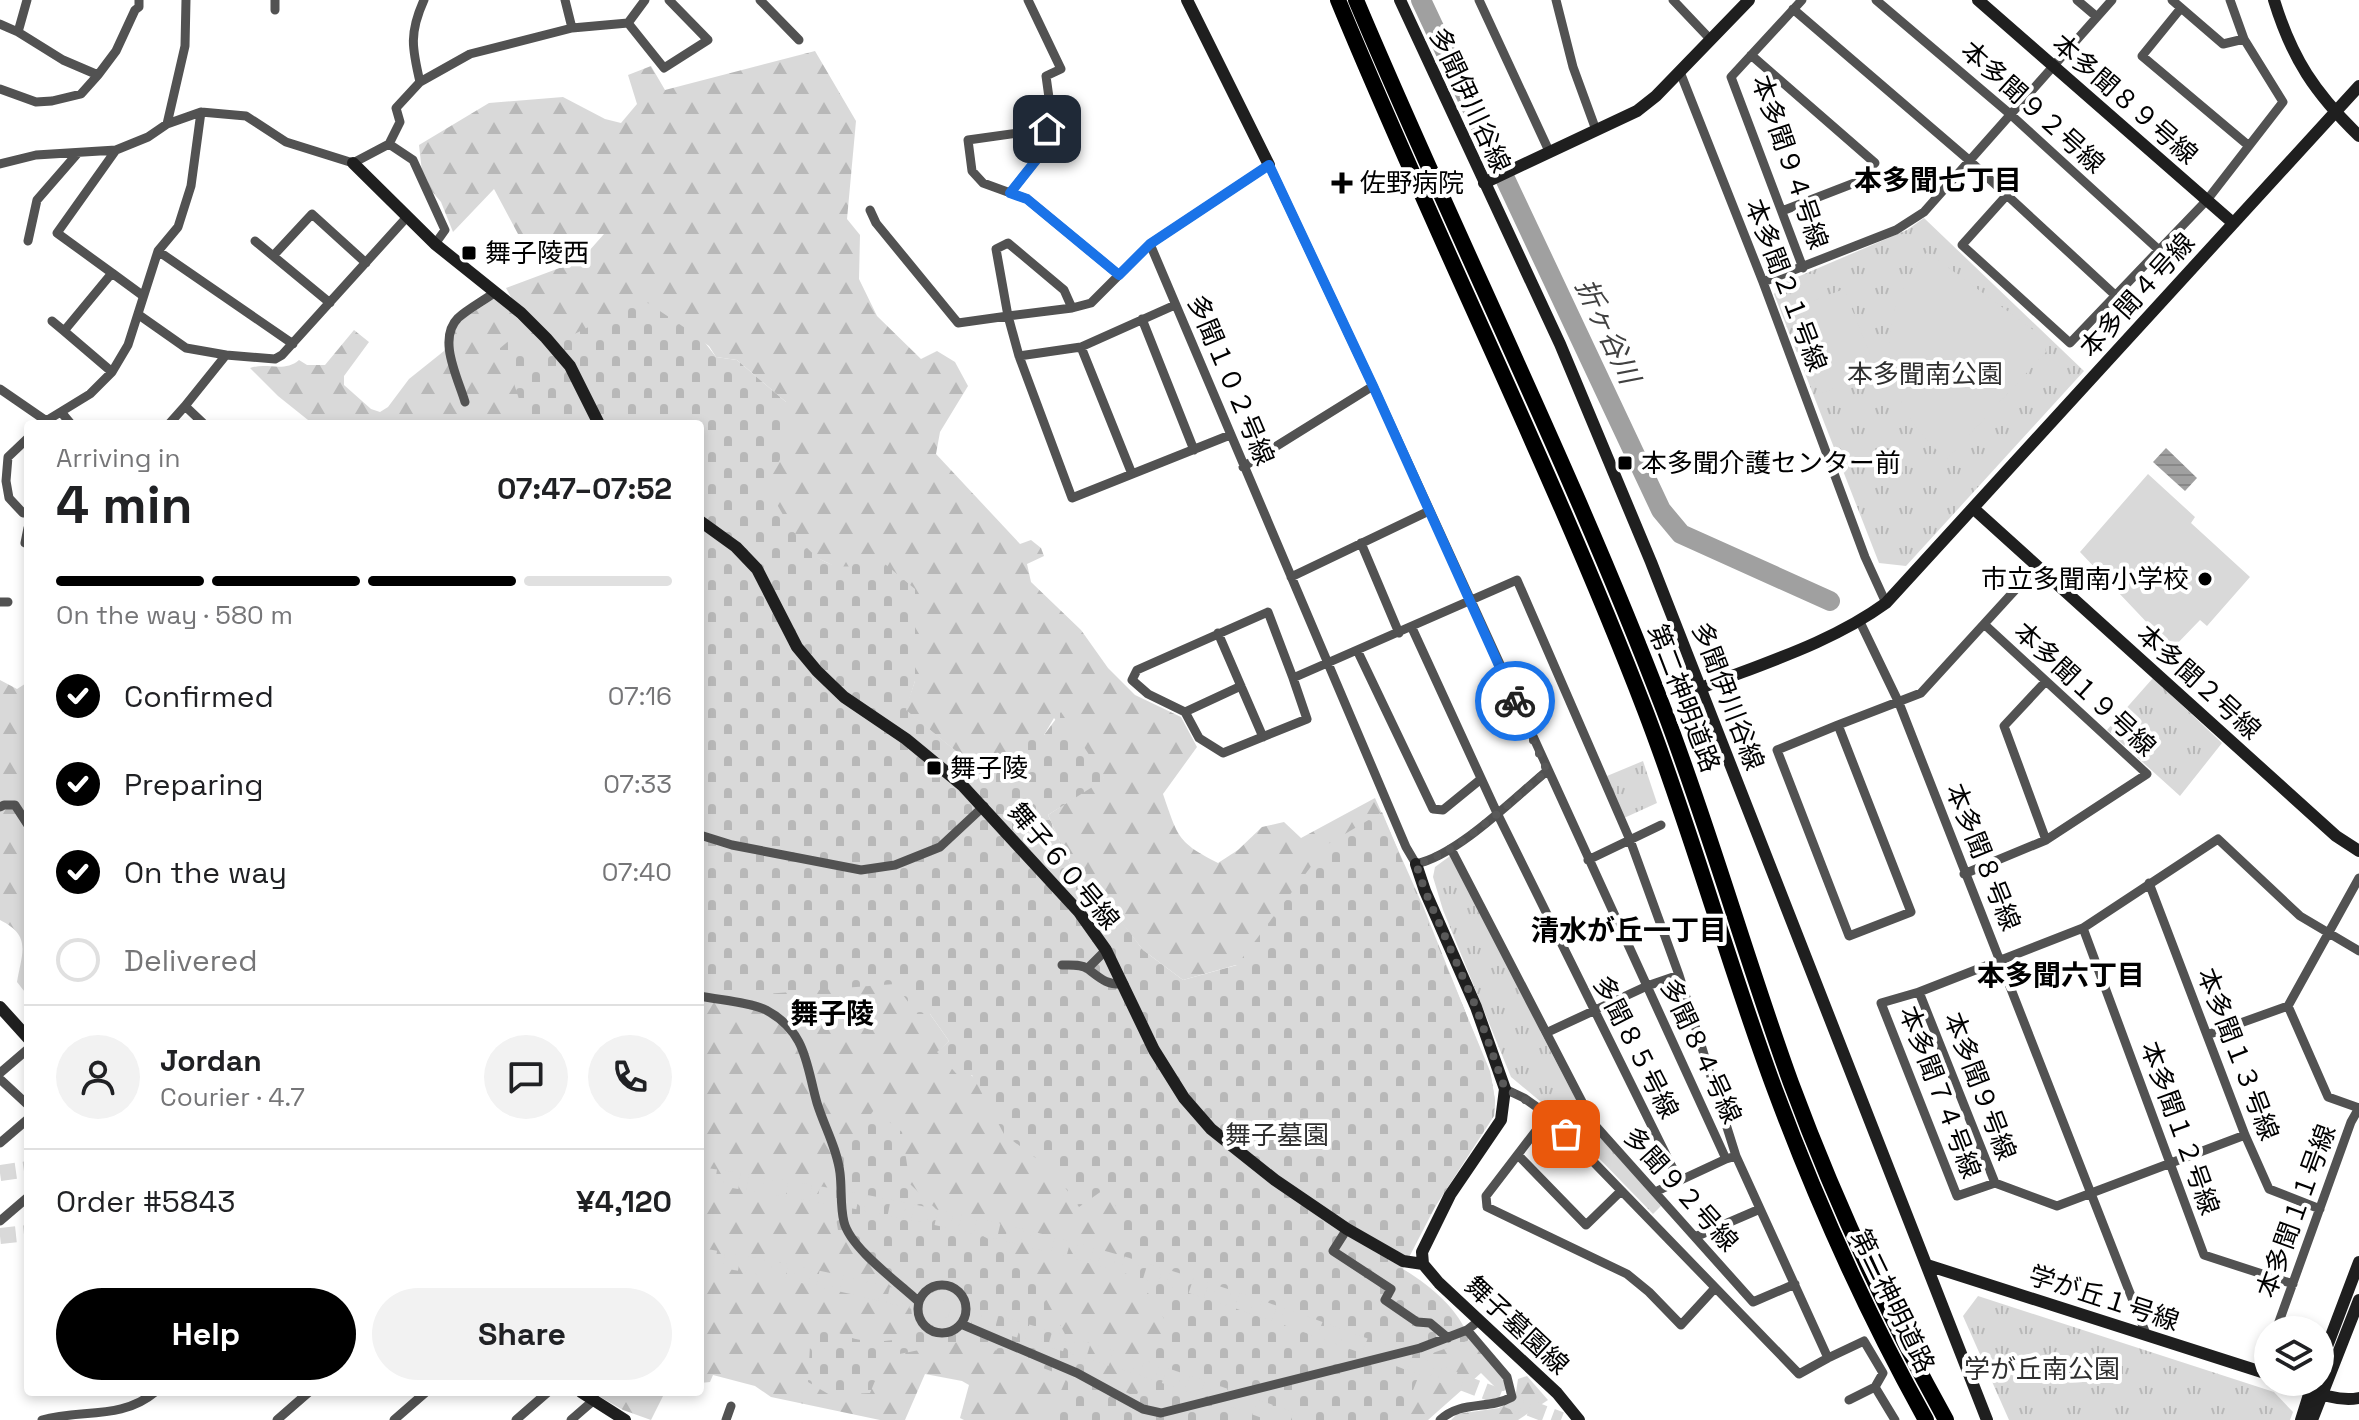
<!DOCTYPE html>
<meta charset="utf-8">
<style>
body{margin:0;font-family:"Space Grotesk","Noto Sans JP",sans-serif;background:#f2f2f2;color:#202124;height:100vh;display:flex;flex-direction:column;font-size:30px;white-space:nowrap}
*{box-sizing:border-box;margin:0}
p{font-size:26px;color:#757577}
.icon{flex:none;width:44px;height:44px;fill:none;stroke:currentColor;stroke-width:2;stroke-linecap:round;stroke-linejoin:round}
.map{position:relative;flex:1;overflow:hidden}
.drawer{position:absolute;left:24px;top:420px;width:680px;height:976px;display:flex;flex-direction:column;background:#fff;border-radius:8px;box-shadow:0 4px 12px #0003}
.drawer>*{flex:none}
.tools{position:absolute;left:2254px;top:1316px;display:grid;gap:16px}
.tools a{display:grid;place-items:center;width:80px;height:80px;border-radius:50%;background:#fff;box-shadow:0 4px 12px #0003;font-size:40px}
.pin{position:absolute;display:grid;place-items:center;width:68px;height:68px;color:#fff;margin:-34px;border-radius:16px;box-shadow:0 4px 12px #0006}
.courier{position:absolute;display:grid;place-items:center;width:80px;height:80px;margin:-40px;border:6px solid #1a73e8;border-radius:50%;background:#fff;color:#222;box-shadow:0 2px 10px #0007}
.overview em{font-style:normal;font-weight:700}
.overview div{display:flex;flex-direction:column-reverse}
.overview{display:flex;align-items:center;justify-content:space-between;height:136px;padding:0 32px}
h1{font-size:52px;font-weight:700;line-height:60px}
.bar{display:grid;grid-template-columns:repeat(4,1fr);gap:12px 8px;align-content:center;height:96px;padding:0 32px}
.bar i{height:10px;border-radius:6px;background:#e0e0e0}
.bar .current{background:#000}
.bar p{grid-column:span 4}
.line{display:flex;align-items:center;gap:20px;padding:0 32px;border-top:2px solid #e0e0e0}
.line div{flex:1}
.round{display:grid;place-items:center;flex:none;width:84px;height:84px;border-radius:42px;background:#f2f2f2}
ol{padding:0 32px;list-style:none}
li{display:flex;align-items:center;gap:24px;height:88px}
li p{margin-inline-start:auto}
li .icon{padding:8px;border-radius:50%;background:#000;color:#fff;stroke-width:4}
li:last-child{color:#757577}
li i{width:44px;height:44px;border:4px solid #e0e0e0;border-radius:50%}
.primary-button{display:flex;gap:16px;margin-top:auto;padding:16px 32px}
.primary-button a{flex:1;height:92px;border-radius:48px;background:#000;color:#fff;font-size:32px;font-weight:700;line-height:92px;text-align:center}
.primary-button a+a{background:#f2f2f2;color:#202124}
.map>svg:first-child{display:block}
</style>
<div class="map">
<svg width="2359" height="1420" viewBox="0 0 2359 1420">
<defs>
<pattern id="forest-firs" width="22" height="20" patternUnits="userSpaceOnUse" patternTransform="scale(2)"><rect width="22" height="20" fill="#d9d9d9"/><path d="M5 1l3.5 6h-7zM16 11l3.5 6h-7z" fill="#b8b8b8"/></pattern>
<pattern id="cemetery-stones" width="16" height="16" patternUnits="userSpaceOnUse" patternTransform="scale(2)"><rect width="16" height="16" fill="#d9d9d9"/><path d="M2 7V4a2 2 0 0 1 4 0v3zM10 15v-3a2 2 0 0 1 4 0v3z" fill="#b8b8b8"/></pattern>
<pattern id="park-tufts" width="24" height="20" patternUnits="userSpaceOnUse" patternTransform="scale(2)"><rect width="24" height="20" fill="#d9d9d9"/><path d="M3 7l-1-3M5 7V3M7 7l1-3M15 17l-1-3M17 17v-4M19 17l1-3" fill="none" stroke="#b8b8b8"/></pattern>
<pattern id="water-rules" width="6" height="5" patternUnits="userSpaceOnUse" patternTransform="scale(2)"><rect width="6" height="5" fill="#a0a0a0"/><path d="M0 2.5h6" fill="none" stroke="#888"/></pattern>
</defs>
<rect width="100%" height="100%" fill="#fff"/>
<path fill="url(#forest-firs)" d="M815 51 856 121 847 219 860 235 859 279 877 316 921 359 937 351 955 362 968 386 940 432 936 454 1020 544 1031 540 1041 548 1044 556 1027 564 1031 582 1081 630 1108 668 1135 695 1181 717 1197 747 1163 794C1178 837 1177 842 1218 863L1238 850 1262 827 1284 822 1301 838 1375 798 1423 906 1491 1076 1495 1100 1494 1116 1236 965 1183 980 1143 950 1122 923 1117 926 1073 870 1048 815 1104 778 1054 718 1044 735 1014 752 996 768 973 765 905 710 915 681 870 566 838 568 746 523 786 402 737 360 716 357 709 346 685 329 634 415 515 305 506 288 581 260 604 234H518L494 189 453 232 441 202 423 181 419 145 489 103 563 97 605 119 621 123 637 104 628 75 651 66 665 90Z
M495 298 551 349 594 424H313L278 396 250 368C267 362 284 373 299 360L307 365H325L354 330 369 342 344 376V385L371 409 380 412 388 407 409 379 444 351 457 323Z
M700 529 930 1014 949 1041 938 1052 1383 1365 1470 1340 1502 1375 1507 1388 1504 1391H1499L1481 1373 1428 1420H964L960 1418 969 1385 962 1381 925 1374 905 1420H880L771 1397 755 1386 713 1375 710 1382 700 1383Z
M0 680 17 689 28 682V996L17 982C22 952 32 936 0 920Z
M1527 1376 1548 1400 1518 1420H1451L1457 1414 1499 1408 1515 1399 1518 1379Z
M592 1392H665L651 1420 623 1410Z"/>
<path fill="url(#cemetery-stones)" d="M648 303 703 340 716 357 737 360 786 402C790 440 789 452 764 482 784 514 808 573 852 566L857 559 870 566 879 559 915 589V681L906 710 973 765 996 768 1031 735H1044L1061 712 1105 779 1048 815 1073 870 1116 925 1122 922 1143 950 1183 980 1237 965 1328 844 1382 812 1490 1071 1495 1100 1494 1116 1435 1207 1403 1269C1432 1287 1458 1308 1470 1340L1427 1355 1404 1413 1390 1420H1048L1067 1377 968 1340 885 1357 870 1393 830 1395 808 1382 811 1327 817 1320C853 1345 873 1344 915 1337L911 1308 838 1230 828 1172 874 1110 902 1132 910 1184 936 1209 1025 1260 1079 1360 1113 1386 1136 1397 1166 1322 1148 1293 1136 1283 1117 1246 1120 1214 1106 1188 1079 1207 1054 1172 1004 1134 972 1075 962 1080 937 1052 949 1041 930 1014H917L895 984 700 999V424H527L509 368 499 349 512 338 532 355 631 306Z"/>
<path fill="url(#park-tufts)" d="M1924 218 2084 371 1906 566 1879 563 1774 294 1781 284 1907 230Z
M2153 678 2222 743 2180 796 2107 730Z
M1643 761 1657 803 1624 818 1607 776Z
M1450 856 1542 1028 1540 1031 1586 1119 1661 1206 1653 1214 1559 1117 1511 1077 1443 910 1433 877 1435 867Z
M1978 1296 2274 1392 2293 1412 2290 1420H2009L1963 1316Z"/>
<path fill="#d9d9d9" d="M1927 252 2043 337 2046 352 1947 459C1879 404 1870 319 1927 252Z
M1844 289 1877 372 1819 394 1787 311Z
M2148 474 2195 517 2191 523 2250 577 2207 626 2200 620 2172 649 2080 552Z
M923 1309a19 19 0 1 1 38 0a19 19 0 1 1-38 0Z"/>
<path fill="url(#water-rules)" d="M2166 448 2197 478 2185 491 2153 462Z"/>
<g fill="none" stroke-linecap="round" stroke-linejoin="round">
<path stroke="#a0a0a0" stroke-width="20" d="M1421 0 1661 510 1681 534 1830 601"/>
<path stroke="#d9d9d9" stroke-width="16" stroke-dasharray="16 8" stroke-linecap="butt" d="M0 1173 28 1169
M700 1175C836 1195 971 1221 1104 1259 1259 1303 1410 1363 1561 1420
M0 1236 28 1233
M700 1256C901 1289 1100 1350 1291 1420"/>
<path stroke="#525252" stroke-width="9" d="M565 0 572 28
M760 0 799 40
M1028 0 1061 69 1046 76 1050 105 1047 129 968 140 972 171 983 183 1027 199 1119 275 1150 244 1269 165 1373 386 1726 1159 1736 1156 1828 1358 1799 1374 1548 1115 1524 1098 1505 1089
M1479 0 1549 151
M1556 0 1573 67 1596 130
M1673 0 1711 40
M1802 0 1731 77 1803 268
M1876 0 2010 114 2159 250
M2077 0 2097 17
M2172 0 2223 44 2244 39
M2181 8 2142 56 2249 146
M1793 9 1970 161 2115 295
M275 10V0
M628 23 664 68 708 40 669 0
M0 24 18 32 63 60 98 75 116 51 135 10 139 7V0
M18 32 27 0
M1751 55 1875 163 1857 182 1782 211
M1680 72 1763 282 1865 557 1886 603
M420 82 470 54 572 28 628 23 645 0
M0 89 36 102 52 101 81 94 98 75
M167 124 185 46 186 0
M389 144 400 122 396 108 420 82C412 48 409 33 424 0
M389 144 413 160 445 230 435 244
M0 164 36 155 116 150 148 137 167 124 201 112 246 116 286 142 353 163 389 144
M1010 193 1037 159 1034 131
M2006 196 1962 245 2070 343 2207 200 2283 102 2244 39 2230 0
M870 210 876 223 958 323 1008 316 1019 356 1072 498 1230 435
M28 241 37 200 77 154
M255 241 330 303
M1150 244 1406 847 1416 864C1458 855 1513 799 1547 771
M158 251 293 344
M273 256 312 214 366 263
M112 273 57 233 116 150
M1763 282 1896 230 1924 212 2112 0
M1072 308 1064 290 1008 243 996 249 1008 316 1072 308 1091 303 1119 275
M139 315 186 348 226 355
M1142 319 1194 450
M52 321 64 331
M1081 347 1132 474
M1019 356 1081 347 1175 305
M112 372 64 331 112 273 142 295
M0 389 45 420
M465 402C458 378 437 339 458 318 468 309 483 301 494 293
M61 412 71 424
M41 424 90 394 112 372 128 345 158 251 178 227 191 186 201 112
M169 424 185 406
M204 424 185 406 226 355 275 359 282 355 407 217
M28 438 8 457 6 481 9 498 23 513 28 512
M1243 467 1373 386
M28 528 25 543 28 544
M1361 543 1399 633
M1291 577 1429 511
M0 602H8
M1860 622 1899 703 2146 1334
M1412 628 1497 813 1679 1181
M1218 633 1263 737
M1358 652 1433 809 1443 810 1481 779
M1293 678 1268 612 1137 670 1132 680 1148 694 1185 712 1199 738 1223 753 1307 719 1293 678 1517 580 1630 840 1679 975 1736 1156
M2046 681 2004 726 2046 840
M1185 712 1241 686
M1838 725 1911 912 1849 936 1777 750Z
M1838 725 1921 693 2037 566
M0 807 4 805H15L28 825
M700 835 732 845 861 870 895 865 940 847 984 806
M1451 849 1593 1123 1753 1302 1795 1284
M1588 860 1661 825
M1964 874 2046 840 2147 774 1984 624
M2149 883 2245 1135 2269 1189 2320 1209
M2083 928 2204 1255 2293 1284
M1062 965C1070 965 1081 964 1088 969 1101 979 1107 985 1124 984
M1088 968 1106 950
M1919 992 1881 1003 1957 1196 1995 1183
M700 996C718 1000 750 1002 766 1010 807 1032 806 1065 817 1103 824 1126 837 1148 840 1173 842 1189 840 1206 844 1222 850 1248 899 1283 919 1302
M2288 1006 2328 1097 2359 1108
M1548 1032 1647 986 1679 975
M2207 1035 2288 1006 2359 878
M0 1073 28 1049
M0 1079 28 1105
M1548 1115 1486 1196 1487 1207 1627 1274 1649 1292 1681 1325 1715 1288
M2245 1135 2057 1206 1995 1183 1919 992 2083 928 2218 839 2300 916 2359 951
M0 1143 28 1119
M1518 1155 1586 1225 1621 1191
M1655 1192 1726 1159
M0 1221 28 1197
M1347 1229 1333 1251 1391 1289 1385 1300 1417 1322 1430 1323 1448 1338
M1695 1237 1760 1209
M918 1309a24 24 0 1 1 48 0a24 24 0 1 1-48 0Z
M961 1324 1077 1373 1143 1409 1161 1413 1420 1348 1467 1330 1480 1320
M2276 1330 2351 1122 2359 1108
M1828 1358 1864 1341 1883 1373 1875 1387 1895 1420
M2261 1371 2268 1353
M1849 1400 1875 1387
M42 1420C81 1409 122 1420 155 1392
M277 1420 309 1392
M394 1420 426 1392
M516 1420 548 1392
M571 1420 594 1400
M726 1420 731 1406
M1440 1420C1461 1400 1489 1410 1512 1397L1507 1377 1467 1330"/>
<path stroke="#1f1f1f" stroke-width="12" d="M1187 0 1269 165
M1400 0 1560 344 1651 562 1987 1420
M1978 0 2233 223
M2274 0C2292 59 2315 93 2359 136
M353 163 435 244 521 313 546 338 570 366 599 424
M1484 183 1637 111 1656 96 1749 0
M1973 508 2336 836 2359 851
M700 521 736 547 757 569 797 647 817 671 844 697 906 739 962 785 1079 912 1106 950 1154 1050 1184 1098 1211 1129 1275 1180 1347 1229 1403 1261 1423 1264
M1701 688C1764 663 1831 643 1886 603L2359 86
M1416 864 1425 891 1476 1007 1505 1089 1501 1120 1450 1195 1422 1252 1423 1264
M0 1007 28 1038
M1423 1264 1439 1283 1557 1393 1579 1420
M1927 1265 2268 1374
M2320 1365 2359 1262
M2290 1382C2311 1390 2336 1403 2359 1398
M581 1392 625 1420
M2301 1420 2312 1385
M2312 1420 2359 1300"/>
<path stroke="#000" stroke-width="16" d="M1338 0C1436 238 1552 469 1645 710 1693 835 1728 964 1775 1090 1817 1203 1867 1314 1926 1420
M1356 0C1456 238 1572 469 1664 710 1711 833 1746 959 1791 1083 1834 1199 1886 1312 1946 1420"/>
</g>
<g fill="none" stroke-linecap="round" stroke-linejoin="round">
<path stroke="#595959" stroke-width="8" stroke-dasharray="0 14.4" d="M1515 701 1547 771C1513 799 1457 855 1416 864L1425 891 1476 1007 1505 1089C1529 1100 1548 1115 1566 1134"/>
<path stroke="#1a73e8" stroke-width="10" d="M1047 129 1034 131 1037 159 1010 193 1027 199 1119 275 1150 244 1269 165 1373 386 1515 701"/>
</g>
<g fill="#000" stroke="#fff" stroke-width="3">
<path d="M1338 171h8v8h8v8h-8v8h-8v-8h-8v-8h8z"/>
<rect x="461" y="245" width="16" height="16" rx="4"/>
<rect x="1617" y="455" width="16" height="16" rx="4"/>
<circle cx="2205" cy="579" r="8"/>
<rect x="926" y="760" width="16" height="16" rx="4"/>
</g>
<g text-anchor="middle" stroke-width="8" stroke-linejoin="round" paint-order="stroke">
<g font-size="26" fill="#000" stroke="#fff">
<text transform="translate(2125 99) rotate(41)" y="9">本多聞８９号線</text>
<text transform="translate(1470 100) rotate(65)" y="9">多聞伊川谷線</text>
<text transform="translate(2033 107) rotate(42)" y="9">本多聞９２号線</text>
<text transform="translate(1790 162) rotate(71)" y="9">本多聞９４号線</text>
<text transform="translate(1786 285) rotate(69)" y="9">本多聞２１号線</text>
<text transform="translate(2137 295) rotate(-48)" y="9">本多聞４号線</text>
<text transform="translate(1231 380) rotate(67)" y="9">多聞１０２号線</text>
<text transform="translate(2199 682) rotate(42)" y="9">本多聞２号線</text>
<text transform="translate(2085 689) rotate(43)" y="9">本多聞１９号線</text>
<text transform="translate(1728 696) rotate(69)" y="9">多聞伊川谷線</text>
<text transform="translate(1684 698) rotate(69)" y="9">第二神明道路</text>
<text transform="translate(1983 857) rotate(68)" y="9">本多聞８号線</text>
<text transform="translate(1064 866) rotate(50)" y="9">舞子６０号線</text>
<text transform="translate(1636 1047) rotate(63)" y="9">多聞８５号線</text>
<text transform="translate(1701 1051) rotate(65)" y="9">多聞８４号線</text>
<text transform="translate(2238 1054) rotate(69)" y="9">本多聞１３号線</text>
<text transform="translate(1980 1086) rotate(69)" y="9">本多聞９号線</text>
<text transform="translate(1940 1092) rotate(69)" y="9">本多聞７４号線</text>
<text transform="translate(2180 1128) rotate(70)" y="9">本多聞１２号線</text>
<text transform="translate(1681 1189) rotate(48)" y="9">多聞９２号線</text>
<text transform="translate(2296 1211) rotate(-70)" y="9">本多聞１１号線</text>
<text transform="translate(2104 1298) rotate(18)" y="9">学が丘１号線</text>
<text transform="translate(1893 1301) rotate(64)" y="9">第二神明道路</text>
<text transform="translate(1517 1325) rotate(43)" y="9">舞子墓園線</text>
</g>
<g font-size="26" fill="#000" stroke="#fff" text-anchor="start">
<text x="1360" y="192">佐野病院</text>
<text x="485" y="262">舞子陵西</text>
<text x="1641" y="472">本多聞介護センター前</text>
<text x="2189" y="588" text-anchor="end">市立多聞南小学校</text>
<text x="950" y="777">舞子陵</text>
</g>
<g font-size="26" fill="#303030" stroke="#fff">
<text x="1925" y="383">本多聞南公園</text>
<text x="1277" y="1144">舞子墓園</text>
<text x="2042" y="1378">学が丘南公園</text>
</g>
<g font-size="28" font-weight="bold" fill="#000" stroke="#fff">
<text x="1938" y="190">本多聞七丁目</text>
<text x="1629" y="940">清水が丘一丁目</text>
<text x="2061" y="985">本多聞六丁目</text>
<text x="832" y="1023">舞子陵</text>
</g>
<g font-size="28" font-style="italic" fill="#414141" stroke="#fff">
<text transform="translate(1608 331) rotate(65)" y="10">折ヶ谷川</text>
</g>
</g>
</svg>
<div class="tools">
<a><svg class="icon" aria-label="layers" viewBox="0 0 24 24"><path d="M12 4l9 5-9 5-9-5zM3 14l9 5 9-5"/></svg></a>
</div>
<div class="pin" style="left:1566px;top:1134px;background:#ea580c"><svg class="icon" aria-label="bag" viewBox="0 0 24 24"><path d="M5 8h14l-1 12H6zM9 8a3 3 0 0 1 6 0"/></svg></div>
<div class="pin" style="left:1047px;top:129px;background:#1f2937"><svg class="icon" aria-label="home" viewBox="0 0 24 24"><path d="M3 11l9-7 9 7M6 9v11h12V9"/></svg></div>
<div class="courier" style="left:1515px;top:701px"><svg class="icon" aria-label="bike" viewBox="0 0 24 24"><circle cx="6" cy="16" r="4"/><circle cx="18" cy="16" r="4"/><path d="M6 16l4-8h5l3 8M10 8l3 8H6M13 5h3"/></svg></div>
<section class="drawer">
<div class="overview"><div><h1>4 min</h1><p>Arriving in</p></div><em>07:47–07:52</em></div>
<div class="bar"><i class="current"></i><i class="current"></i><i class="current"></i><i></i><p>On the way · 580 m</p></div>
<ol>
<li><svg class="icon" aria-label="check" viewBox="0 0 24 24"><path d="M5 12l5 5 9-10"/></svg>Confirmed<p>07:16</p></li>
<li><svg class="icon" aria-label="check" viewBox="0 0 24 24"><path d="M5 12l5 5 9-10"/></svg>Preparing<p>07:33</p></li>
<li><svg class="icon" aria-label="check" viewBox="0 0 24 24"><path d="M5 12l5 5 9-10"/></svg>On the way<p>07:40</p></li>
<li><i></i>Delivered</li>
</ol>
<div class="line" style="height:144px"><a class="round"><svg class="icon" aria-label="person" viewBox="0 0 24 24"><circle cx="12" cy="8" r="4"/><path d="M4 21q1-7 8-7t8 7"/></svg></a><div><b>Jordan</b><p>Courier · 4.7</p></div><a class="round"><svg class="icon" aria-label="chat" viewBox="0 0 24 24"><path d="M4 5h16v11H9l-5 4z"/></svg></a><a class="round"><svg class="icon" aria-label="phone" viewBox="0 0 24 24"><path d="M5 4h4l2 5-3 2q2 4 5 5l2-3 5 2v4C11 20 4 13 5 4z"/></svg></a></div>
<div class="line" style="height:104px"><div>Order #5843</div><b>¥4,120</b></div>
<div class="primary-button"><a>Help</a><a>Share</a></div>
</section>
</div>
